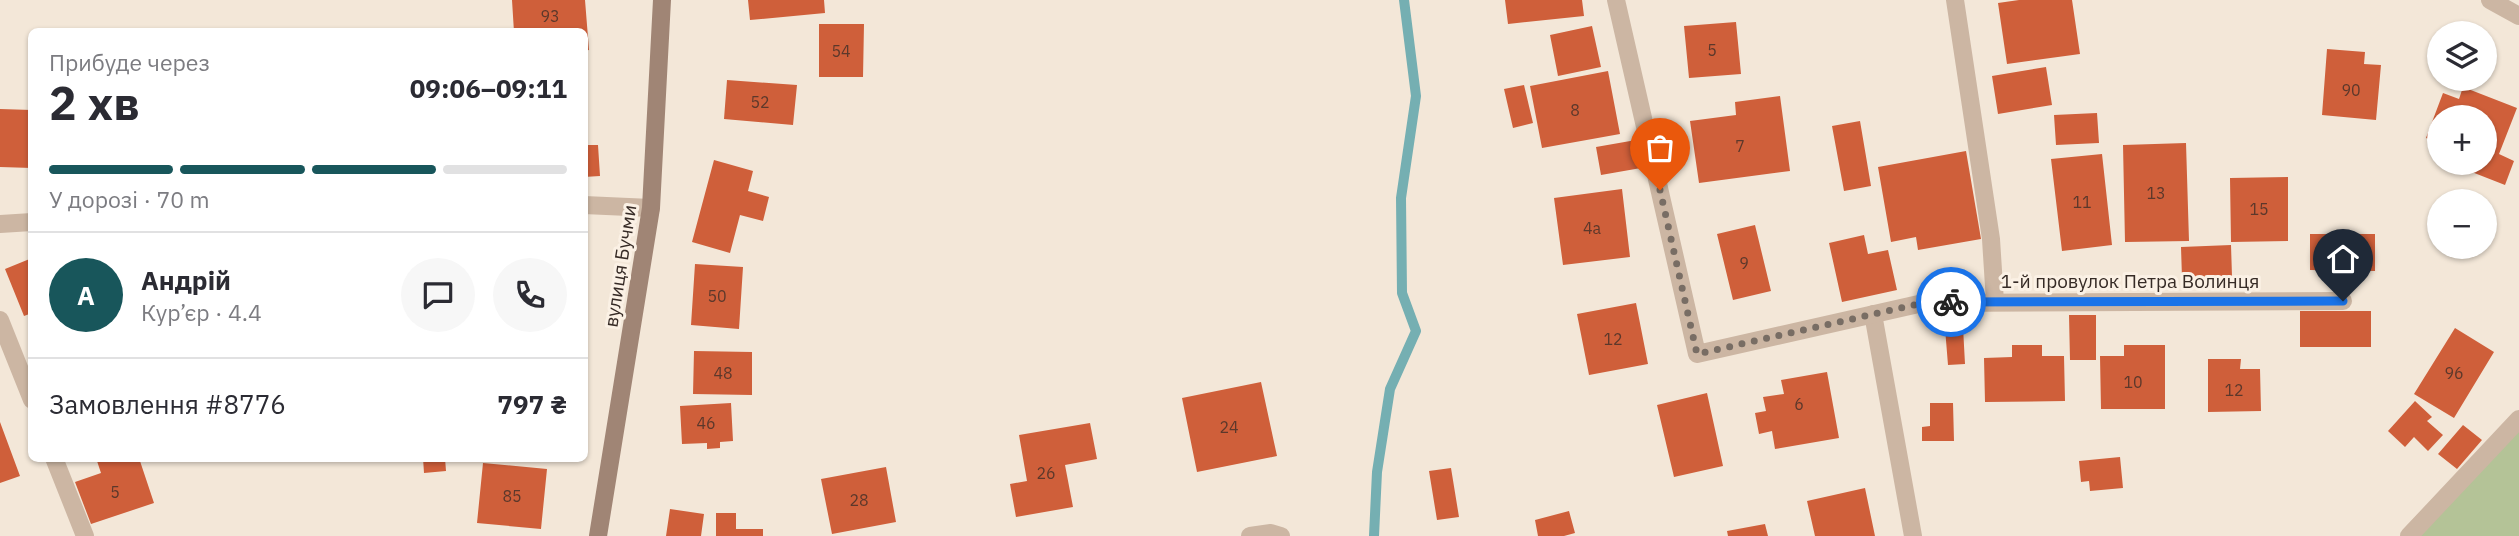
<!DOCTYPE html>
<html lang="uk">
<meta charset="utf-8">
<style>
body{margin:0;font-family:"IBM Plex Sans",sans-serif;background:#f7f7f7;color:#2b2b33;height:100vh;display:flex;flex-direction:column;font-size:26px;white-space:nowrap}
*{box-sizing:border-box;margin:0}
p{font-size:23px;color:#7c7c81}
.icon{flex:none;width:38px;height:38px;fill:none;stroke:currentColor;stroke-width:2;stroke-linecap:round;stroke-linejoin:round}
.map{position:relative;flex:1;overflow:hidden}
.sheet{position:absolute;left:28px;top:28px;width:560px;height:434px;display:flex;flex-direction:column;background:#fff;border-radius:10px;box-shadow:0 2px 5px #0004}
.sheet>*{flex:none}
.buttons{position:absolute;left:2427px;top:21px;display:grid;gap:14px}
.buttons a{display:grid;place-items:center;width:70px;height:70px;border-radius:50%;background:#fff;box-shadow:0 2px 5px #0004;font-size:35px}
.pin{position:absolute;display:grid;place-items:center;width:60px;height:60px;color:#fff;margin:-72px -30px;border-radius:50% 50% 50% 0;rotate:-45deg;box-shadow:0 0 7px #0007}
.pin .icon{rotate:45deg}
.courier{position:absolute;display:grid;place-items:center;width:70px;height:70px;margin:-35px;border:5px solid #1a73e8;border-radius:50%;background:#fff;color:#222;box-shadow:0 2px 9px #0007}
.headline em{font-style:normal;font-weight:700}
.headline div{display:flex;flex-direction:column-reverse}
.headline{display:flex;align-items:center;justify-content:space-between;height:119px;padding:0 21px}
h1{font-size:46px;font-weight:700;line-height:52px}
.bar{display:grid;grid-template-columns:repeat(4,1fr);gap:10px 7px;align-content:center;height:84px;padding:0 21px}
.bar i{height:9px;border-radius:5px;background:#e1e1e2}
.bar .current{background:#18565b}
.bar p{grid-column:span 4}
.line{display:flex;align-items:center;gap:18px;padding:0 21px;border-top:2px solid #e1e1e2}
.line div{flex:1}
.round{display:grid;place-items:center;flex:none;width:74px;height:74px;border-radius:37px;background:#f7f7f7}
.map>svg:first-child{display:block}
</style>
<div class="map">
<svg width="2519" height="536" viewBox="0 0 2519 536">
<rect width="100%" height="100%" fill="#f3e7d8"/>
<path fill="#b4c397" d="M2519 419V536H2409Z"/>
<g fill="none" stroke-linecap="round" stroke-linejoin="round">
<path stroke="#75afb2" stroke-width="10" d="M1374 536 1377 472 1390 389 1416 331 1402 293 1401 198 1416 96 1404 0"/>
</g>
<path fill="#cf5f3a" d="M512 0H585L589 50 584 51V32H514Z
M748 0H824L825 13 750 20Z
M1505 0H1582L1584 16 1508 24Z
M2019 0H2072L2080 54 2007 64 1998 3Z
M1736 22 1741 74 1689 78 1684 26Z
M819 24H864L863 77H819Z
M1592 26 1601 67 1558 76 1550 35Z
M2327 49 2365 52 2364 64 2381 65 2376 120 2322 115Z
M2046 67 2052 105 1998 114 1992 76Z
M1608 71 1620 134 1542 148 1530 86Z
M727 80 797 85 793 125 724 119Z
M1524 85 1533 123 1513 128 1504 89Z
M2463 87 2517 108 2499 154 2514 161 2505 185 2459 167 2460 163H2485V117H2440V143L2426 138 2443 93 2459 99Z
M1780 96 1790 171 1699 183 1690 121 1736 115 1735 102Z
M0 109 32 110V168L0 167Z
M2097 113 2099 143 2056 145 2054 115Z
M1860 121 1871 186 1844 191 1832 126Z
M584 126H587L588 145H598L600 176 584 177Z
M1636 140 1641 168 1601 175 1596 147Z
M2186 143 2189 241 2125 242 2123 145Z
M1966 151 1981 239 1918 250 1916 237 1891 242 1878 167Z
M2102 154 2112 245 2062 251 2051 159Z
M714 160 753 171 748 191 769 197 763 221 740 215 730 253 692 242Z
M2288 177V241L2231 242 2230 178Z
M1622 189 1630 257 1563 265 1554 198Z
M1755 225 1771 291 1733 300 1717 234Z
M2310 234H2375V271L2310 270Z
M1864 235 1868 254 1888 250 1897 290 1842 302 1829 243Z
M2231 245 2232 276 2182 278 2181 247Z
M32 258V313L24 316 5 269Z
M695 264 743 267 739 329 691 325Z
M1636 303 1648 364 1589 375 1577 314Z
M2300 311H2371V347H2300Z
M2069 315H2096V360H2070Z
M1963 327 1965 364 1948 365 1945 328Z
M2455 328 2494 352 2454 418 2414 394Z
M2012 345H2042V356H2064L2065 401 1985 402 1984 358 2012 357Z
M2124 345H2165V409H2101L2100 356H2124Z
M694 351 752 352V395L693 394Z
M2208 359H2241L2240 369H2260L2261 411 2208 412Z
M1827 372 1839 438 1775 449 1772 431 1759 434 1755 413 1766 411 1763 397 1784 394 1781 380Z
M1261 382 1277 456 1197 472 1182 398Z
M1707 393 1723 466 1674 477 1657 405Z
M2415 401 2432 417 2427 421 2443 435 2428 451 2414 437 2405 447 2388 431Z
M731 403 733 441 720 442V448L707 449V443L682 444 680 406Z
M1930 403H1953L1954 441H1922V427L1930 426Z
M0 422 20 476 0 483Z
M1090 423 1097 459 1065 465 1073 507 1016 517 1010 484 1027 481 1019 435Z
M2463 425 2482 440 2457 469 2438 454Z
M2120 457 2123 488 2090 491 2089 481 2081 482 2079 461Z
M96 458H139L154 503 91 524 75 482 101 473Z
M423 458H445L446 471 424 473Z
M483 463 547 469 541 529 477 523Z
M886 467 896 522 832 534 821 479Z
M1451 468 1459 517 1437 520 1429 471Z
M1865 488 1875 536H1815L1807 501Z
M670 509 704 514 701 536H666Z
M1569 511 1575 533 1564 536H1538L1535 520Z
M716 513H736V529H763V536H716Z
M1765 524 1768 536H1728L1727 531Z"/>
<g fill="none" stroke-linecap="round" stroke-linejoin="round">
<path stroke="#ccb6a3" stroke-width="18" d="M1955 0 1991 239 1995 302
M1873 314 1913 536
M0 320 32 400
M54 458 85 536"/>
<path stroke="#ccb6a3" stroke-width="18" d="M1616 0 1697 354 1923 303 2343 301
M2490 0 2519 16
M584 205 651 208
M0 224 32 222
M1250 536 1271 533 1281 536
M2409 536 2519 419"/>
<path stroke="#a08575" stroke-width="18" d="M598 536 651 208 662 0"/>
</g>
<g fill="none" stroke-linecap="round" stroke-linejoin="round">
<path stroke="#786d64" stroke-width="7" stroke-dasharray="0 12.6" d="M1660 190 1697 354 1923 303 1951 302"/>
<path stroke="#1a73e8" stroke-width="9" d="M1951 302 2343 301"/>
</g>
<g text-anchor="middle" stroke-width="6" stroke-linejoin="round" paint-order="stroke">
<g font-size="16" fill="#5c382b">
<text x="550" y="22">93</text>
<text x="1712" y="56">5</text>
<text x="841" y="57">54</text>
<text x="2351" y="96">90</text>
<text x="760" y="108">52</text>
<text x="1575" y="116">8</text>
<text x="1740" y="152">7</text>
<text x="2156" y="199">13</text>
<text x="2082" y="208">11</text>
<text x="2259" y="215">15</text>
<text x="1592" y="234">4а</text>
<text x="1744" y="269">9</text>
<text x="717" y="302">50</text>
<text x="1613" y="345">12</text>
<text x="723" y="379">48</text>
<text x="2454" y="379">96</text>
<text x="2133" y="388">10</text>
<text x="2234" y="396">12</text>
<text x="1799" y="410">6</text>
<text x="706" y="429">46</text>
<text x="1229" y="433">24</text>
<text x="1046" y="479">26</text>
<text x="115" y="498">5</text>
<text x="512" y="502">85</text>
<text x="859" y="506">28</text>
</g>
<g font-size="19" fill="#362b26" stroke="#fbf1e5">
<text transform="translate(620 266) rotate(-81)" y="7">вулиця Бучми</text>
<text x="2130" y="288">1-й провулок Петра Волинця</text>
</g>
</g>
</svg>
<div class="buttons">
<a><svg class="icon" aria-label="layers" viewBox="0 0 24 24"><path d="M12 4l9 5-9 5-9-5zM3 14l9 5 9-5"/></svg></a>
<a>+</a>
<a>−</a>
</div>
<div class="pin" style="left:1660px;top:190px;background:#ea580c"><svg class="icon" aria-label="bag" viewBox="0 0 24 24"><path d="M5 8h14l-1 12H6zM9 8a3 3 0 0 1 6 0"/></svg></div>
<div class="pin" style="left:2343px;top:301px;background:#1f2937"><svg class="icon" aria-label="home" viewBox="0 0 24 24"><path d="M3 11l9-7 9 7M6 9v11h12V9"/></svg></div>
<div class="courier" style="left:1951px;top:302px"><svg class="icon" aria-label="bike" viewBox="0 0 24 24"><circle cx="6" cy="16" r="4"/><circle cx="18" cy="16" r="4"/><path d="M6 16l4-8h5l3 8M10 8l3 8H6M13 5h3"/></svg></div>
<section class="sheet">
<div class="headline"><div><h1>2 хв</h1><p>Прибуде через</p></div><em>09:06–09:11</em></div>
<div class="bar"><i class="current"></i><i class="current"></i><i class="current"></i><i></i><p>У дорозі · 70 m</p></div>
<div class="line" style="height:126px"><b class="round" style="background:#18565b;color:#fff">А</b><div><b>Андрій</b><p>Кур’єр · 4.4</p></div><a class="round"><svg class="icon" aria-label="chat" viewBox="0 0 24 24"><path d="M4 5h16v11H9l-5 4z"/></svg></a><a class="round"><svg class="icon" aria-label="phone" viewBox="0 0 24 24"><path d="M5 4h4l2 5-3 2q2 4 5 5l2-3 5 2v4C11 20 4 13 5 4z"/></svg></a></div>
<div class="line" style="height:91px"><div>Замовлення #8776</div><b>797 ₴</b></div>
</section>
</div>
